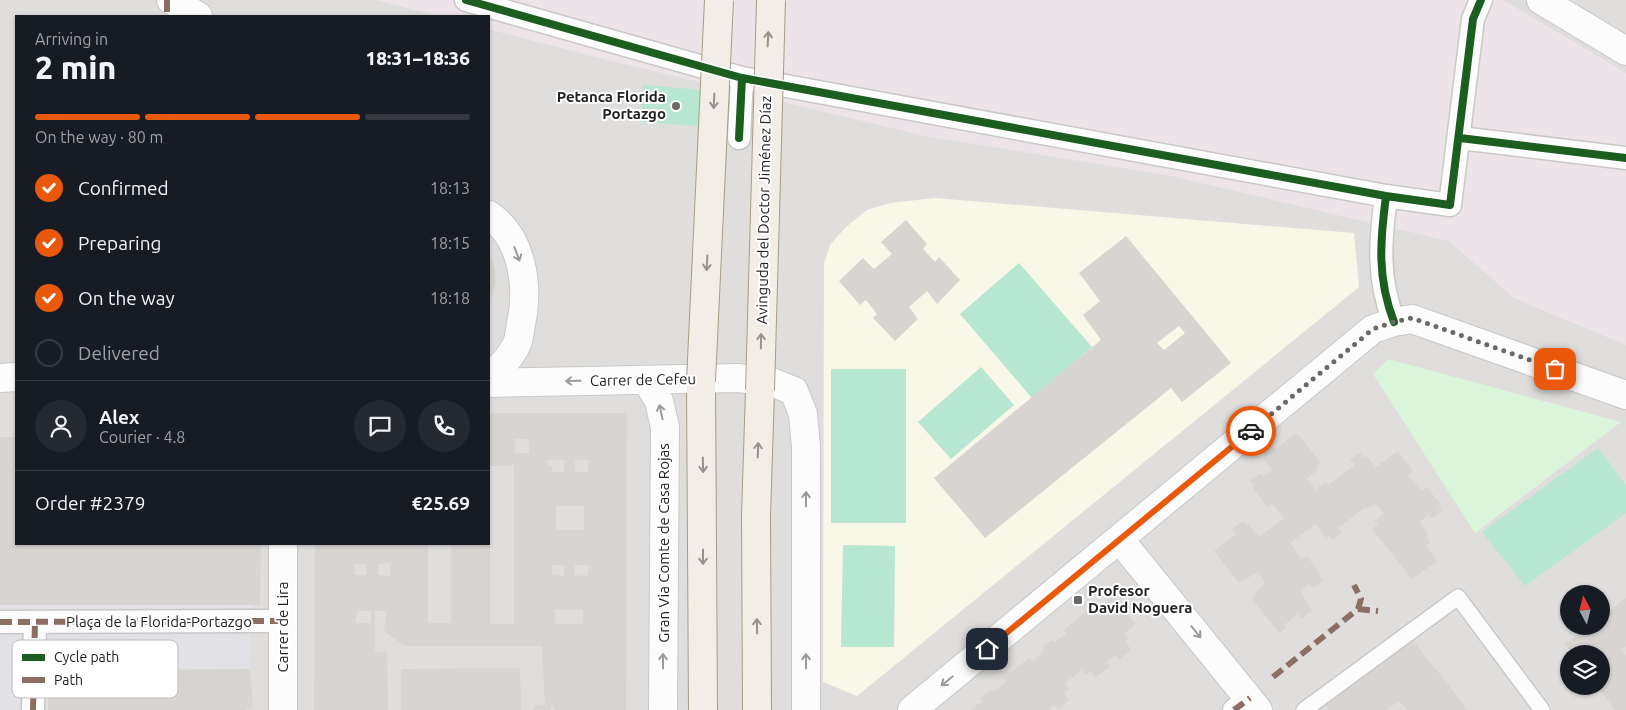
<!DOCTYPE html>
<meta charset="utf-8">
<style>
body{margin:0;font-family:Ubuntu,sans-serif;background:#242831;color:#f1f3f6;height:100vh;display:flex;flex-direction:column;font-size:19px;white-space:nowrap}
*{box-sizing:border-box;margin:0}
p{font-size:16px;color:#9ea1a6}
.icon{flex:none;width:28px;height:28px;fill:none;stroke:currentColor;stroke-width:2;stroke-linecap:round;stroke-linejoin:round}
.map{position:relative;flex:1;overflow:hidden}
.panel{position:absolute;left:15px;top:15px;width:475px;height:530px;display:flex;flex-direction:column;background:#171b24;border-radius:0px;box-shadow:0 1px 4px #0004}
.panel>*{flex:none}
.needle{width:32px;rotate:353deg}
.controls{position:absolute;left:1560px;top:585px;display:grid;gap:10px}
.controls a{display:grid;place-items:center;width:50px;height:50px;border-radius:50%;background:#171b24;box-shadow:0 1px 4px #0004;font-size:25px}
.pin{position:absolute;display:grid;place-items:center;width:42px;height:42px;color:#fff;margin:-21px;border-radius:10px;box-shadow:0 2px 8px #0006}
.courier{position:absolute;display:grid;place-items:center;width:50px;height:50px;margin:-25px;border:4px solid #ea580c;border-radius:50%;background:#fff;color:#222;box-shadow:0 1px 6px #0007}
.headline em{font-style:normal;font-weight:800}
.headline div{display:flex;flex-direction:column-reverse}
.headline{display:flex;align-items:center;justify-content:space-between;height:85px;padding:0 20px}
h1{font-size:32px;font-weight:800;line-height:38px}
.bar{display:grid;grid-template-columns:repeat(4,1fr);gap:8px 5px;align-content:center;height:60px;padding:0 20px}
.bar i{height:6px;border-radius:4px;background:#363941}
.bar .selected{background:#ea580c}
.bar p{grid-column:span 4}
.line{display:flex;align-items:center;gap:12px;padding:0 20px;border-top:1px solid #363941}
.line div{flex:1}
.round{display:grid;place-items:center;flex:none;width:52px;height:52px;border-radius:26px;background:#242831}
ol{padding:0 20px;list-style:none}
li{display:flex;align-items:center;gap:15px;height:55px}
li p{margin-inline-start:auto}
li .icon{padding:5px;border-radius:50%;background:#ea580c;color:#fff;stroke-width:4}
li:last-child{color:#9ea1a6}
li i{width:28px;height:28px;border:2px solid #363941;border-radius:50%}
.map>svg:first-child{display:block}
</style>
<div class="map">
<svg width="1626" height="710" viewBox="0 0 1626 710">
<rect width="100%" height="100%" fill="#f0eeeb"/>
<path fill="#dfdedc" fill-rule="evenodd" d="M0 0H377L440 16H16V544H489V29L620 63 626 0H1626V710H0ZM1569 594H1601V626H1569ZM1569 654H1601V686H1569Z"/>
<path fill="#ede4e9" d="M377 0H1503L1626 73V345L1514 298 1449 241 1171 176 925 136 620 63 489 29V16H440Z"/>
<path fill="#f8f7e8" d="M935 198 1354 233 1359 287 857 696 823 682 824 263 830 245 846 227 867 210 890 203Z"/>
<path fill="#daf5da" d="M1388 359 1621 422 1475 533 1373 374Z"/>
<path fill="#b7e6d2" d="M643 85 713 91 710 127 640 122Z
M1019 263 1092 347 1032 398 960 314Z
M981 367 1014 405 951 459 918 422Z
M831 369H906V523H831Z
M1598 448 1626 485V513L1525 586 1482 532Z
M843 545 895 546 894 647H841Z"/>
<path fill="#e0dfde" d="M1626 543V585L1601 604V594H1569V626H1571L1555 639 1569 659V686H1590L1607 710H1480L1414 629 1314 710 1298 689 1474 555 1526 616Z"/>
<path fill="#e2e1e5" d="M0 605H251L250 669 48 671V710H0Z"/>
<path fill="#d7d4d2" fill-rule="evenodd" d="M906 220 927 244 923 249 935 262 939 257 960 280 937 304 927 291 909 307 918 319 895 341 873 318 877 314 866 300 860 305 839 281 863 258 874 269 892 254 881 242Z
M1126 236 1231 363 1182 402 1171 388 985 538 934 478 1101 340 1083 315 1100 301 1079 273ZM1179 326 1185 333 1164 350 1157 343Z
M489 251 495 269 496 283 489 304Z
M489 413H627L626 710H554V706H551V710H534V706L545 705 542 646H405L384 631 387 611H375V652L387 651 388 710H314L315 544H428V623H451V544H490V624H514V465L489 466ZM515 439H529V453H515ZM548 460H564V472H552V466H547ZM575 460H588V472H575ZM556 506H584V530H556ZM390 563 391 576 378 575 379 564ZM354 564H366V575H355ZM552 565H564V576L552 575ZM575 565H589L588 575 574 576ZM555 609 583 610V624H555ZM357 611H371V623H356Z
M1297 433 1321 463 1317 466 1318 469 1307 479 1316 490 1326 482 1328 485 1355 465 1350 460 1360 453 1364 458 1367 456 1376 467 1398 451 1413 471 1408 475 1421 491 1427 487 1441 505 1438 506 1442 511 1432 518 1429 515 1419 522 1429 535 1427 537 1430 543 1426 545 1437 561 1412 579 1372 529 1378 524 1375 521 1384 514 1376 504 1368 509 1366 507 1338 528 1342 533 1333 540 1329 535 1326 538 1315 524 1290 543 1301 559 1307 556 1321 575 1319 576 1323 581 1313 588 1309 584 1300 591 1312 611 1302 618 1298 614 1284 625 1286 628 1279 633 1252 598 1257 594 1255 592 1265 583 1258 572 1239 583 1214 551 1236 534 1232 529 1243 521 1246 525 1248 524 1259 537 1284 518 1271 503 1267 506 1252 487 1254 485 1250 481 1260 473 1263 477 1272 470 1262 458 1265 457 1263 453 1272 445 1275 449Z
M0 437H16V544H261L260 605H0Z
M1113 596 1136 624 1125 633 1128 638 1125 642 1131 649 1119 660 1115 655 1106 662 1111 666 1096 677 1090 671 1086 675 1082 670 1065 683 1069 689 1064 693 1069 700 1058 709 1054 705 1049 710H971L982 701 980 698 991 690 993 692 1006 682 1003 679 1029 658 1032 661 1045 650 1042 648 1052 640 1054 642 1066 634 1064 630 1090 608 1092 611Z
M1626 598V647L1621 650 1626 656V710H1615L1597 686H1601V654H1573L1565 644 1588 626H1601V617Z
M1411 638 1468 710H1408L1399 701 1386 710H1329L1326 706Z
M520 668 521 710H401V669Z
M250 669 253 707 247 708V710H48V671Z"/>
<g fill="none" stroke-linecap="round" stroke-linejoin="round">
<g stroke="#c9c8c7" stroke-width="18">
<path id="service" d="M1304 710 1458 597 1542 710"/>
</g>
<g stroke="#c9c8c7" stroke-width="25">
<path id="pedestrian" d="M466 0 742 78 739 138
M742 78 1386 196 1450 205 1473 19 1481 0
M1460 138 1626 158
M1386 196C1380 242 1377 278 1394 322
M0 622 284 621
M33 710 35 622
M1234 710 1250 698"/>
</g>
<g stroke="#c9c8c7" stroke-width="30">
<path id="minor" d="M171 0 198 16
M489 215C523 238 529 287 521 324 520 331 519 340 516 346 509 359 499 369 489 379
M0 378 16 377
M646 380 659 401 665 427 663 710
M489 383 737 378 769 381 794 391 803 414 806 447V710
M1120 540 1258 710
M283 544V710
M912 710 1373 329 1394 322 1412 319 1626 395"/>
</g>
<g stroke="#c9c8c7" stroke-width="30">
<path id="tertiary" d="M1541 0 1626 51"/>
</g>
<g stroke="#a79c86" stroke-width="30">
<path id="primary" d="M701 381 703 710
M757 710 756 516 760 390"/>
</g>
<use href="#service" stroke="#fdfcfc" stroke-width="15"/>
<use href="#pedestrian" stroke="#fdfcfc" stroke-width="22"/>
<use href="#minor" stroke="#fdfcfc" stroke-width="28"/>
<use href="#tertiary" stroke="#fdfcfc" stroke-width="28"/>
<use href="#primary" stroke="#f3ede7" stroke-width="28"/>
<g stroke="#a79c86" stroke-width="30" stroke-linecap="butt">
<path id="primary-bridge" d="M701 381 719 0
M760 390 771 0"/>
</g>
<use href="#primary-bridge" stroke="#f3ede7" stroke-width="28"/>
<path stroke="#8d6e63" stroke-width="6" stroke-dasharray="12 6" stroke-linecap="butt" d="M167 0V16
M1358 609 1378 611
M0 622 284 621
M1273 677 1358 609 1361 599 1354 585
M33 710 35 622
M1234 710 1250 698"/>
<g stroke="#fff" stroke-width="11">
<path id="cycleway" d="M466 0 742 78 739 138
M742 78 1386 196 1450 205 1473 19 1481 0
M1460 138 1626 158
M1386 196C1380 242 1377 278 1394 322"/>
</g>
<use href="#cycleway" stroke="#1b5e20" stroke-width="8"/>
</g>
<defs><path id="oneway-shaft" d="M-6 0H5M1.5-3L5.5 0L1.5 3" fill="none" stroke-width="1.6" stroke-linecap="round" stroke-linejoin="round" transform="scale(1.25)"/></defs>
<g stroke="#95928e">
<use href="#oneway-shaft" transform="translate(768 39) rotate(-87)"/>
<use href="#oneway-shaft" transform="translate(714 101) rotate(93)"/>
<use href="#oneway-shaft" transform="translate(707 263) rotate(93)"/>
<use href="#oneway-shaft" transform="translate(761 341) rotate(-89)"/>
<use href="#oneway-shaft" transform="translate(758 450) rotate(-88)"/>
<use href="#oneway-shaft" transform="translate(703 465) rotate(89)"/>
<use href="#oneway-shaft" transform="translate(703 557) rotate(90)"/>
<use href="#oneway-shaft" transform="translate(757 626) rotate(-91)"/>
</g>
<g stroke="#9a9a9a">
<use href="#oneway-shaft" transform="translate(517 254) rotate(69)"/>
<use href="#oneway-shaft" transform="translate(573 381) rotate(179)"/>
<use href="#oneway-shaft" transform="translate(661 412) rotate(-102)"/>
<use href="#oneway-shaft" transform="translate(806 499) rotate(-90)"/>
<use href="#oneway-shaft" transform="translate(1196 632) rotate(51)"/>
<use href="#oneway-shaft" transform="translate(663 661) rotate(-90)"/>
<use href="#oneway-shaft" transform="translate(806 661) rotate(-90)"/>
<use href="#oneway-shaft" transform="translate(947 681) rotate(141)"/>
</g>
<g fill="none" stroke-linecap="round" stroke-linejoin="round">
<path stroke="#6a6968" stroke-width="5" stroke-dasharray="0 9" d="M1251 431 1373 329 1394 322 1412 318 1555 369"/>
<path stroke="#ea580c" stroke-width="6" d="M987 649 1251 431"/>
</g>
<g fill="#6a6968" stroke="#fff" stroke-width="2">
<circle cx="676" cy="106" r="5"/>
<rect x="1073" y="595" width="10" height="10" rx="2.5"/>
</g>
<g text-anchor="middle" stroke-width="4" stroke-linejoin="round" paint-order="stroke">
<g font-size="15" font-weight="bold" fill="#222" stroke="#fff" text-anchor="end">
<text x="666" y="102">Petanca Florida<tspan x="666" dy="17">Portazgo</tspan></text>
<text x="1088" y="596" text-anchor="start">Profesor<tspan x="1088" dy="17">David Noguera</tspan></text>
</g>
<g font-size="15" fill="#222" stroke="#fff">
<text transform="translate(764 210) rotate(-89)" y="5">Avinguda del Doctor Jiménez Díaz</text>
<text transform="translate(643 380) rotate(-1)" y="5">Carrer de Cefeu</text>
<text transform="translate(664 543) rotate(-90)" y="5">Gran Via Comte de Casa Rojas</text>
<text x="159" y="627">Plaça de la Florida-Portazgo</text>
<text transform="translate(283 627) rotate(-90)" y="5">Carrer de Lira</text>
</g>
</g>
<rect x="12" y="640" width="166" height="58" rx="8" fill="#fff" stroke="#bdbdbd" stroke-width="1"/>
<rect x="22" y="654" width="23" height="7" fill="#1b5e20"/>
<rect x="22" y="677" width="23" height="6" fill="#8d6e63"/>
<g font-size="14" fill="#222">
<text x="54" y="662">Cycle path</text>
<text x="54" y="685">Path</text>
</g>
</svg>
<div class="controls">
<a><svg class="needle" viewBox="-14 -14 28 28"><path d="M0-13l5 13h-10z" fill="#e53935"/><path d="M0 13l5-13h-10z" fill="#9ea1a6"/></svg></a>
<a><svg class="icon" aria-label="layers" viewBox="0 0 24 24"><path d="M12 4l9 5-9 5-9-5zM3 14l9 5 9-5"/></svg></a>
</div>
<div class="pin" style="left:1555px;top:369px;background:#ea580c"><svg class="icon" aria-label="bag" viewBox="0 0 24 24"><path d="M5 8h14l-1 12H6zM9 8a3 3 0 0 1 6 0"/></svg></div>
<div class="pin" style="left:987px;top:649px;background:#1f2937"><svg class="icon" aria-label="home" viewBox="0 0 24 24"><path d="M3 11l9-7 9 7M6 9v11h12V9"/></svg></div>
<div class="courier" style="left:1251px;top:431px"><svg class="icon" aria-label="car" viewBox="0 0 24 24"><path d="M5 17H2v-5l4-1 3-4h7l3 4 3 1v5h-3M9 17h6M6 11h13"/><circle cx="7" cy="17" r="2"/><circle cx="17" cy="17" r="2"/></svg></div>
<section class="panel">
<div class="headline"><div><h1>2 min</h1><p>Arriving in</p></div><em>18:31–18:36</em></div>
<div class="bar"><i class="selected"></i><i class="selected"></i><i class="selected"></i><i></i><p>On the way · 80 m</p></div>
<ol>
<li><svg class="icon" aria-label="check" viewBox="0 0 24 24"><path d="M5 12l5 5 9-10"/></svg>Confirmed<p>18:13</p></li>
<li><svg class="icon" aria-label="check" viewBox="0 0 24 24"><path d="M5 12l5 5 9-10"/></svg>Preparing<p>18:15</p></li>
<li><svg class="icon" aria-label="check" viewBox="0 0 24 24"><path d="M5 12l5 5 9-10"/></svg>On the way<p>18:18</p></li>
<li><i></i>Delivered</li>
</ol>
<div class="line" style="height:90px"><a class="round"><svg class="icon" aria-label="person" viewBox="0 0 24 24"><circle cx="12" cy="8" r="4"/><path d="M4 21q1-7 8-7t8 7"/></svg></a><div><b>Alex</b><p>Courier · 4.8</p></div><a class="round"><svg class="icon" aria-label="chat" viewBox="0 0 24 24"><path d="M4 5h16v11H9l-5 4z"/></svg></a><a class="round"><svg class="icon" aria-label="phone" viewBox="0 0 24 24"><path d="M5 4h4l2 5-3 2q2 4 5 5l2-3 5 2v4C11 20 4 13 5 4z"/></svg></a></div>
<div class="line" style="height:65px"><div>Order #2379</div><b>€25.69</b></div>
</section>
</div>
